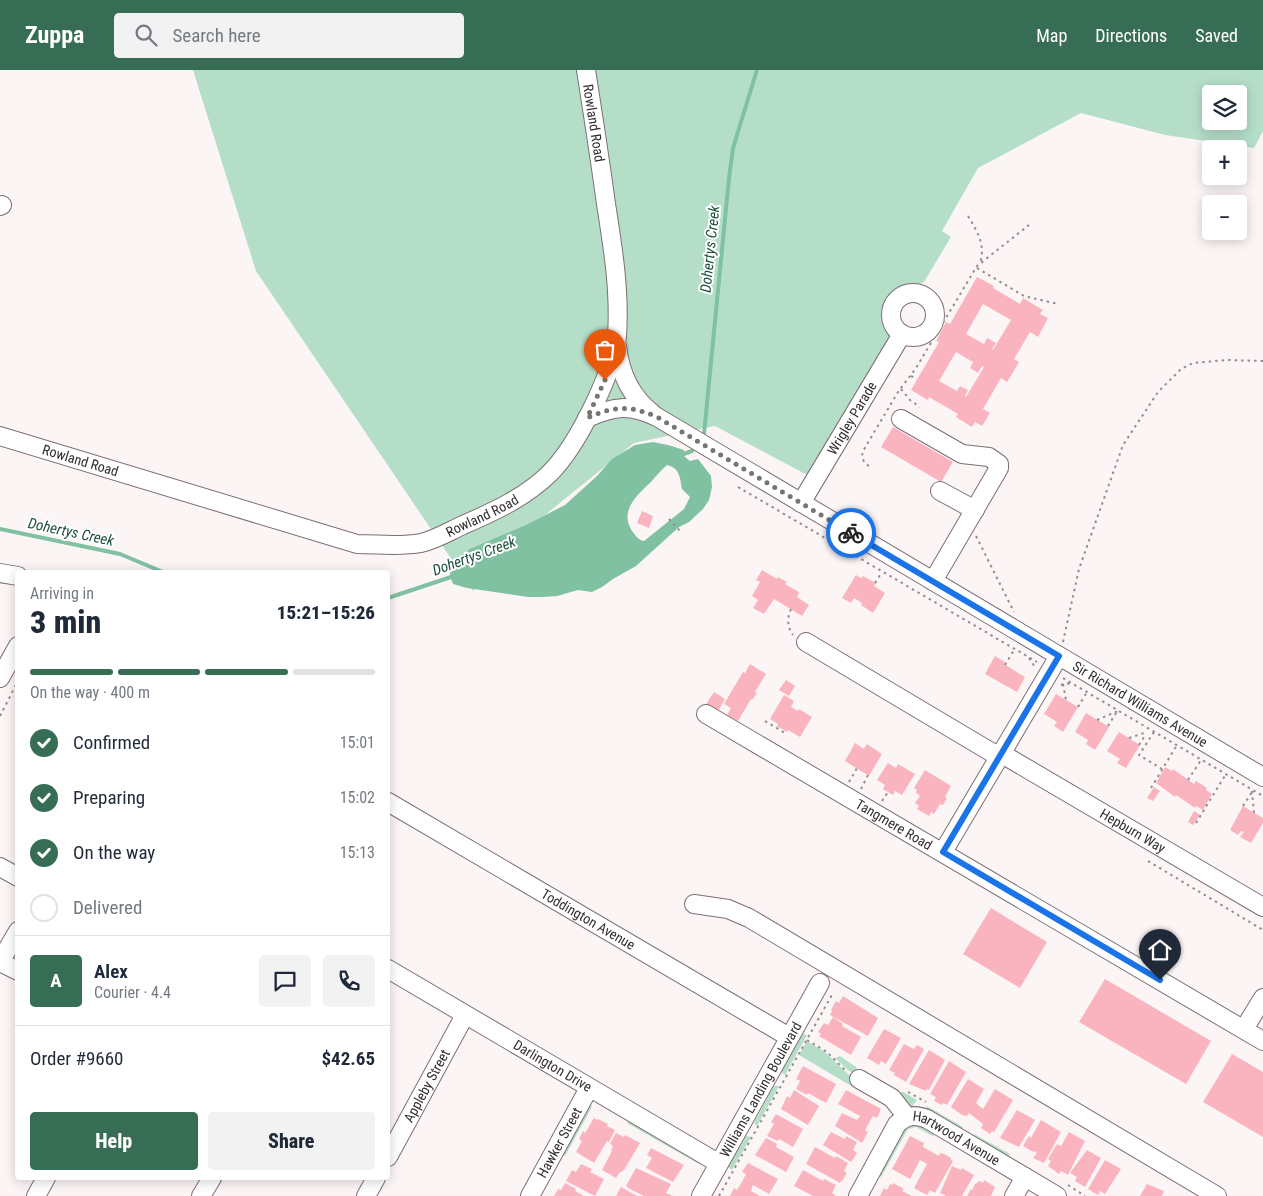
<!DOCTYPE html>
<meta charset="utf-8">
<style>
body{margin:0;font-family:"Roboto Condensed",sans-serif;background:#f2f2f3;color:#1f2937;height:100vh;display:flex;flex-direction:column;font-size:19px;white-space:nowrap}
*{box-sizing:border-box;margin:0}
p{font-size:16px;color:#747a83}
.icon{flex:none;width:28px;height:28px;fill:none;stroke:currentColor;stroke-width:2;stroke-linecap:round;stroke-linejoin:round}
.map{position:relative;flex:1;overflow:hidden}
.drawer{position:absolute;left:15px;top:500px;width:375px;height:610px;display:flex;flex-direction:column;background:#fff;border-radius:5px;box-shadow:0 2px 12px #0003}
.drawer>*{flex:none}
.controls{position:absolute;left:1202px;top:15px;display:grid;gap:10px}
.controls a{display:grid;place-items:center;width:45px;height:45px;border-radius:5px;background:#fff;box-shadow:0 2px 12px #0003;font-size:25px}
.pin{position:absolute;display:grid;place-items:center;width:42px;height:42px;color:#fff;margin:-51px -21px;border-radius:50% 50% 50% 0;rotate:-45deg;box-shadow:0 0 5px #0007}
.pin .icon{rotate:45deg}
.courier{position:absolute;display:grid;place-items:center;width:50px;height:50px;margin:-25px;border:4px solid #1a73e8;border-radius:50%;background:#fff;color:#222;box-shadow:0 1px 6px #0007}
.summary em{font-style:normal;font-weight:800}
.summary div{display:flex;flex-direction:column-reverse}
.summary{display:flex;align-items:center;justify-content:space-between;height:85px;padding:0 15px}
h1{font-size:32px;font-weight:800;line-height:38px}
.bar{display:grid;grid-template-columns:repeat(4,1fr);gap:8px 5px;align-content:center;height:60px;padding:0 15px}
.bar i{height:6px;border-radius:4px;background:#e0e1e3}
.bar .current{background:#366d54}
.bar p{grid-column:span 4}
.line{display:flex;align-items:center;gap:12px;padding:0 15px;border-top:1px solid #e0e1e3}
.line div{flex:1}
.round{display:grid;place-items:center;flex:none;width:52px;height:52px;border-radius:5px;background:#f2f2f3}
ol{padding:0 15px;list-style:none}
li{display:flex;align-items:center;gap:15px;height:55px}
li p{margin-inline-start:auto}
li .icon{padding:5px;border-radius:50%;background:#366d54;color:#fff;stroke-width:4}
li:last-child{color:#747a83}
li i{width:28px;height:28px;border:2px solid #e0e1e3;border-radius:50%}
.button{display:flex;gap:10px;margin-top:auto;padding:10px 15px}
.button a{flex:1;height:58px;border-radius:5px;background:#366d54;color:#fff;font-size:20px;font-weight:800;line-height:58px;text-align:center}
.button a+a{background:#f2f2f3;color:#1f2937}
header{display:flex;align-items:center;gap:30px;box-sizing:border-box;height:70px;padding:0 25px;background:#366d54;color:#fff}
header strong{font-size:24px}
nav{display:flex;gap:28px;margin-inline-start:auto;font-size:18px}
.search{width:350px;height:45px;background:#f2f2f3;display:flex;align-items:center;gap:12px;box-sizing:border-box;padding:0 18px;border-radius:5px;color:#747a83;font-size:19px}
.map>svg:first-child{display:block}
</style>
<header>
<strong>Zuppa</strong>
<div class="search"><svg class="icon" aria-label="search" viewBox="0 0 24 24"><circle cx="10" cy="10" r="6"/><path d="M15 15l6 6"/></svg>Search here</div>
<nav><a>Map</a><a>Directions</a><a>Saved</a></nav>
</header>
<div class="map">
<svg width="1263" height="1126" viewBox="0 0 1263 1126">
<rect width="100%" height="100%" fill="#fcf5f6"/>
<path fill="#b5dec9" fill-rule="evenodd" d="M193 0H1263V61L1254 78 1165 65 1081 43 978 98 942 161 951 167 924 212C918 216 912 215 905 216 900 218 896 222 892 226 880 240 886 254 892 270L811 407 715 356 634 373 540 449 473 521 256 201ZM1211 24H1239V51H1211Z
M802 964 807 965 785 1005 781 1002Z
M807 971 825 982 847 1003 857 1010 858 1020 799 985Z
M840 986 856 997 859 1007 848 1000 835 988Z
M774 1016H779L757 1056 754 1053Z
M902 1021 917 1030 910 1039 898 1029Z
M589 1035 592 1037 565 1086 562 1083Z
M927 1036 963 1057 960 1061 926 1041Z
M630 1050 700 1091 699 1094 627 1053Z
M916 1053 934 1061V1065L933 1066 916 1057 908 1059 881 1107 878 1104 904 1057Z
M974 1064 1010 1084 1006 1088 973 1068Z
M746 1066 751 1067 732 1100 726 1095 735 1079 741 1076Z"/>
<path fill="#80c1a1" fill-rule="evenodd" d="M653 372 668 375 684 380V386L690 391 698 389 711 406 712 417 709 430 703 439 689 452 679 457 636 496 613 509 602 517 592 522 578 520 557 526 542 527H528L467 518 453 514 450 505 451 497 457 488 470 479 526 455 565 435 597 406 612 389 635 375ZM667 395C680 398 680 408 682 419L690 427 684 439 644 471C638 470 636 466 632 461 619 441 637 425 651 412 656 406 661 400 667 395Z"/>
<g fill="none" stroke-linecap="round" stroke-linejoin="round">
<path stroke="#80c1a1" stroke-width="4" d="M704 364 729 108 733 78 757 0
M678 386 692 381
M0 459 120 484 163 502
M388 528 454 506"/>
</g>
<path fill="#fab4bf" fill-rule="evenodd" d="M977 207 994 216 993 218 1020 234 1023 228 1043 240 1040 244 1048 248 1038 267 1030 262 1014 289 1019 292 1007 312 1001 308 983 339 990 343 982 356 975 352 972 357 956 347 958 344 929 327 928 330 911 320 939 272 936 271 946 252 950 254ZM983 234 1011 250 993 280 992 279 996 273 987 268 984 274 966 264ZM956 282 973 292 970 298 978 303 982 296 984 297 966 327 965 326 968 320 960 316 957 321 939 311Z
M893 357 953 392 941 412 881 377Z
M642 441 653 446 649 458 637 453Z
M762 500 777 509 778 507 787 512 785 514 799 522 797 527 809 535 802 546 774 529 764 544 753 538 758 530 752 526 760 512 756 510Z
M856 505 861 508 863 506 876 513 874 516 885 523 873 543 861 535 862 533 854 528 851 533 842 528Z
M995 586 1005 592 1004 594 1025 607 1017 622 985 604Z
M750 594 766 604 755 622 757 623 752 630 751 629 738 651 727 645 731 638 724 634 743 602 745 603Z
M786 610 795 616 789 626 779 620Z
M714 622 725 629 717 643 705 636Z
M1056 624 1078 637 1063 662 1054 656 1057 652 1044 644Z
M784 625 794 631 791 637 798 641 799 639 812 647 800 667 788 660 787 662 777 656 778 654 770 649Z
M1086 643 1109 657 1095 680 1086 674 1088 670 1075 662Z
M1119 662 1140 675 1126 698 1117 693 1120 689 1107 681Z
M855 673 864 679 867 674 882 684 869 706 845 691Z
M888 693 896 698 898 694 915 704 902 725 895 721 893 725 883 719 885 715 877 710Z
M1165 697 1172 701 1173 699 1194 714 1196 711 1207 718 1206 720 1212 724 1203 740 1196 736 1195 738 1176 725 1175 727 1156 713Z
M925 700 951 716 945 727 947 728 943 735 940 734 934 744 931 742 929 746 917 739 919 736 915 733 920 726 916 723 917 720 914 718Z
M1154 717 1160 721 1153 731 1147 728Z
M1243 736 1263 748V753L1251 773 1240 767 1244 762 1241 761 1238 765 1230 760Z
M1194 741 1200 745 1193 755 1188 752Z
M991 838 1047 872 1020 918 963 884Z
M1105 909 1211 971 1186 1014 1079 952Z
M843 926 878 948 868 966 830 945 832 941 831 940 836 931 839 933Z
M833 947 843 954 842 956 861 967 851 985 819 966 821 964 818 962 824 953 828 955Z
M884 959 901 968 886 994 881 991 879 995 867 988Z
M904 974 914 979 917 975 924 979 906 1012 894 1005 895 1003 889 1000Z
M929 980 945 990 929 1020 927 1019 926 1021 909 1014Z
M1232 984 1263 1002V1067L1203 1032Z
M949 991 966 1002 947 1035 943 1033 942 1035 934 1031 936 1027 930 1024Z
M803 996 836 1014 826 1033 808 1023 807 1025 796 1019 800 1011 796 1009Z
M968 1009 984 1019 976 1033 983 1039 995 1019 1013 1030 994 1062 992 1061 990 1064 981 1058 983 1054 969 1043 967 1046 962 1045 951 1037Z
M794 1020 819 1036 808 1055 781 1039 787 1026 790 1028Z
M846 1020 881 1039 877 1048 873 1046 865 1060 868 1062 862 1073 835 1056 842 1043 857 1050 860 1046 838 1034Z
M1017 1040 1035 1050 1019 1077 1000 1068Z
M776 1044 803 1059 793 1077 779 1069 778 1071 767 1066 774 1054 771 1052Z
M594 1048 597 1050 598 1049 608 1054 607 1056 615 1060 609 1072 607 1071 594 1093 576 1082 582 1071 579 1069 583 1061 585 1063Z
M1041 1050 1061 1062 1044 1093 1033 1088 1037 1083 1034 1081 1033 1082 1023 1076 1029 1066 1031 1068Z
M831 1062 845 1069 846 1066 857 1072 853 1080 857 1083 851 1092 823 1075Z
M1069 1062 1085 1071 1068 1105 1061 1101 1059 1104 1048 1096 1051 1091 1048 1089 1057 1074 1061 1076Z
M616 1063 624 1067 625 1065 640 1073 624 1100 619 1103 616 1108 602 1100 612 1081H611L613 1076 610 1074Z
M910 1066 924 1073 923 1077 939 1086 940 1083 944 1084 951 1088V1090L953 1091 935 1123 930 1120 927 1125 914 1118 927 1094 920 1090 910 1109 892 1099Z
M766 1068 777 1074 776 1077 794 1087 786 1102 755 1085Z
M815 1077 835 1088 836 1086 848 1093 844 1101 847 1103 842 1111H841L840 1113 806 1094Z
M651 1078 684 1095 673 1112 646 1098 652 1088 647 1085Z
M1087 1080 1101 1088 1085 1117 1075 1111 1077 1107 1070 1103Z
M1105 1090 1121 1099 1105 1124 1100 1121 1098 1125 1088 1119Z
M748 1093 778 1109 769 1124 753 1115 751 1121 760 1126H730L734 1118 737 1120 742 1112 746 1104 742 1102Z
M581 1094 592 1099 590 1102 604 1109 595 1126 566 1111 572 1100 576 1102Z
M952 1096 961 1100 962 1098 974 1105 962 1126H946L940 1123Z
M636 1098 671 1114 666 1123 673 1126H644L630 1119 626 1116Z
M803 1100 823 1111 824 1109 836 1115 832 1123 835 1125V1126H813L794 1116Z
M984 1110 995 1117 991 1126H967L971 1119 973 1120V1118L975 1114 980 1111 983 1113Z
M565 1113 576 1119 575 1121 584 1126H554L558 1119 561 1120Z
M893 1113 904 1119 902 1121 912 1126H880L884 1118 887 1120 890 1114 892 1115Z
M1147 1114 1164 1121 1162 1126H1140Z
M621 1117 637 1126H616Z"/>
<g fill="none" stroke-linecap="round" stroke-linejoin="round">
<g stroke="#7e6e70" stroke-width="20">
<g id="minor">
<path d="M0 136 2 135"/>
<circle cx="913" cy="245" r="22"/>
<path d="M617 276C620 303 631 327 653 344"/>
<path id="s1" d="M587 348C615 336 629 334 657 347L1263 707"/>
<path d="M901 349 962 384 989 387 999 394V398L933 511"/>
<path id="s2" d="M0 366 357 474C378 474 400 477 421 473 435 470 450 461 463 455 493 442 526 427 550 403 577 376 613 304 617 266 620 221 613 178 606 134 600 89 593 45 586 0"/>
<path d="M940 421 975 440"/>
<path id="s3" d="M801 433 902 264"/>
<path d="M0 503 18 506"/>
<path id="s4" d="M806 572 991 682 1002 684 1263 837"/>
<path d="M0 608 18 576"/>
<path id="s5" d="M706 644 1263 971"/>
<path id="s6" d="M388 732 789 967"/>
<path d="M943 782 1059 586"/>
<path d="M0 797 18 807"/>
<path d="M694 834 728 839 749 848 1217 1126"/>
<path d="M0 892 18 861"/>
<path d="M0 892 18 901"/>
<path id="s7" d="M388 899 718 1093"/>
<path d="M1244 959 1263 928"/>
<path d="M859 1009 892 1028 907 1047"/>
<path id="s8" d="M388 1087 465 945"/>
<path d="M36 1126 46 1108"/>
<path d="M201 1126 212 1108"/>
<path d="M366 1126 376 1108"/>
<path id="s9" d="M530 1126 589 1018"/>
<path id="s10" d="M701 1126 820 913"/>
<path id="s11" d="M858 1126 897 1054C906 1045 915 1044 927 1049L1057 1126"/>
<path d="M1014 1126 1025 1107"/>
</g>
</g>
<path stroke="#948d8e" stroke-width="2" stroke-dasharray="2.5 4" stroke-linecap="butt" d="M968 146C977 161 986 175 980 193
M977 198 1024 226 1058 234
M911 306 917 309
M901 319 910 330 920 337
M869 396C863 392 861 388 863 381L898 322 916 298 977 196 1029 155
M738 417 1037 592
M669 449 680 461
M976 466 1014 542
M875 513 882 502
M791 539C787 549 787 556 793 565
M1063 572 1079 499 1123 375 1158 322 1181 299 1193 293 1227 290 1263 291
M1029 588 1035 597
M1005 595 1014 580
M1063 608 1263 726
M1063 614 1066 630
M1061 615 1066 613 1073 615
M1078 637 1087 622
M0 646 18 611
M1097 650 1118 641
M765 651 785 663 786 661
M1108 656 1116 643
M1154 662 1139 685 1162 699
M1129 668 1147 662
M1139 675 1146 664
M1188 710 1201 690
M849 712 857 698
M1151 718 1177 675
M861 719 868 705
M1252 721 1254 743
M882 731 888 722
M1243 736 1252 722
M1196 753 1226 704
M1148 791 1263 860
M807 970 827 982 846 1001
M908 1022 926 1032
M1068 1115 1085 1126
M719 1126 833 923"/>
<use href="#minor" stroke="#fff" stroke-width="18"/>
</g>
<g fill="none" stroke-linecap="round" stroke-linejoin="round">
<path stroke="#7a7374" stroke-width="5" stroke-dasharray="0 9" d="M605 310 587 348C614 336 630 335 657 347L851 463"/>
<path stroke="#1a73e8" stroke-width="6" d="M851 463 1059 586 943 782 1160 910"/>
</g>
<g text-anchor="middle" stroke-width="4" stroke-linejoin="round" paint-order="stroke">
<g font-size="14" fill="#342d2e" stroke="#fff">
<text transform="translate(594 53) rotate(81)" y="5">Rowland Road</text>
<text dy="5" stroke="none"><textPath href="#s3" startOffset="99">Wrigley Parade</textPath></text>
<text dy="5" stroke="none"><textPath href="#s2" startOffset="84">Rowland Road</textPath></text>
<text dy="5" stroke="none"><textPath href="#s2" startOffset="504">Rowland Road</textPath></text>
<text dy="5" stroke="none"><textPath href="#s1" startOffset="635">Sir Richard Williams Avenue</textPath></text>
<text dy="5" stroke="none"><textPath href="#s5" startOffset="218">Tangmere Road</textPath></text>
<text dy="5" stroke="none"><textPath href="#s4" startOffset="378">Hepburn Way</textPath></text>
<text dy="5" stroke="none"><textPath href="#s6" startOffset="232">Toddington Avenue</textPath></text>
<text dy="5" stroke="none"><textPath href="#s7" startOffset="191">Darlington Drive</textPath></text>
<text dy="5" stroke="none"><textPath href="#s8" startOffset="81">Appleby Street</textPath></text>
<text dy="5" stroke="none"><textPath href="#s10" startOffset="122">Williams Landing Boulevard</textPath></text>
<text dy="5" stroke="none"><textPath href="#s11" startOffset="149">Hartwood Avenue</textPath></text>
<text dy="5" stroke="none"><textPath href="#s9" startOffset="61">Hawker Street</textPath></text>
</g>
<g font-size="15" font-style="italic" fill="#1c503a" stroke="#fff">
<text transform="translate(710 179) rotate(-84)" y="5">Dohertys Creek</text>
<text transform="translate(71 462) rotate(12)" y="5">Dohertys Creek</text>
<text transform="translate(474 486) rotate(-20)" y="5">Dohertys Creek</text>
</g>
</g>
</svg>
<div class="controls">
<a><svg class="icon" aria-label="layers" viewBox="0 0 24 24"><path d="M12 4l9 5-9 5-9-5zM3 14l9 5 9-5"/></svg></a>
<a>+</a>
<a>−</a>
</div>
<div class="pin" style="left:605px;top:310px;background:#ea580c"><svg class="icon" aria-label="bag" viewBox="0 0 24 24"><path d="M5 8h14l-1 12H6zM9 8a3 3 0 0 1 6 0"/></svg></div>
<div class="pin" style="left:1160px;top:910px;background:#1f2937"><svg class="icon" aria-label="home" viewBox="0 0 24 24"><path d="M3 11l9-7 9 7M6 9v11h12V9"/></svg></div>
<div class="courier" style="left:851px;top:463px"><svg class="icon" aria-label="bike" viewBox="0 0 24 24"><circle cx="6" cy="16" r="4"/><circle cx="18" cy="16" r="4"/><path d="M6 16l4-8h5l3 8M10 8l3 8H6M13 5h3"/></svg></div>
<section class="drawer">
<div class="summary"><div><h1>3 min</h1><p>Arriving in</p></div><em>15:21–15:26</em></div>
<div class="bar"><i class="current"></i><i class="current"></i><i class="current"></i><i></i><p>On the way · 400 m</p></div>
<ol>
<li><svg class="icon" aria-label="check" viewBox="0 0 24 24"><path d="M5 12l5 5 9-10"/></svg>Confirmed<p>15:01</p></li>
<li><svg class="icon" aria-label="check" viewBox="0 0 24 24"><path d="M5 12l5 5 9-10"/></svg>Preparing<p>15:02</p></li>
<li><svg class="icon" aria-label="check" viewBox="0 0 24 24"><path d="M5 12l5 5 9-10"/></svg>On the way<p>15:13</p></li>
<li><i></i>Delivered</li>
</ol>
<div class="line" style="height:90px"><b class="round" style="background:#366d54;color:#fff">A</b><div><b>Alex</b><p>Courier · 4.4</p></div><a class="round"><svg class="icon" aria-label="chat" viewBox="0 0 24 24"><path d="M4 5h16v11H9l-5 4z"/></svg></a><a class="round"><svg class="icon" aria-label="phone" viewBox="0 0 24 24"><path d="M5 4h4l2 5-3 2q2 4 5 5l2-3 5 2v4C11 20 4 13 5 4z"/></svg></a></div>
<div class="line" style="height:65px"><div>Order #9660</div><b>$42.65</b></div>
<div class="button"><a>Help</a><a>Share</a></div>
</section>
</div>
